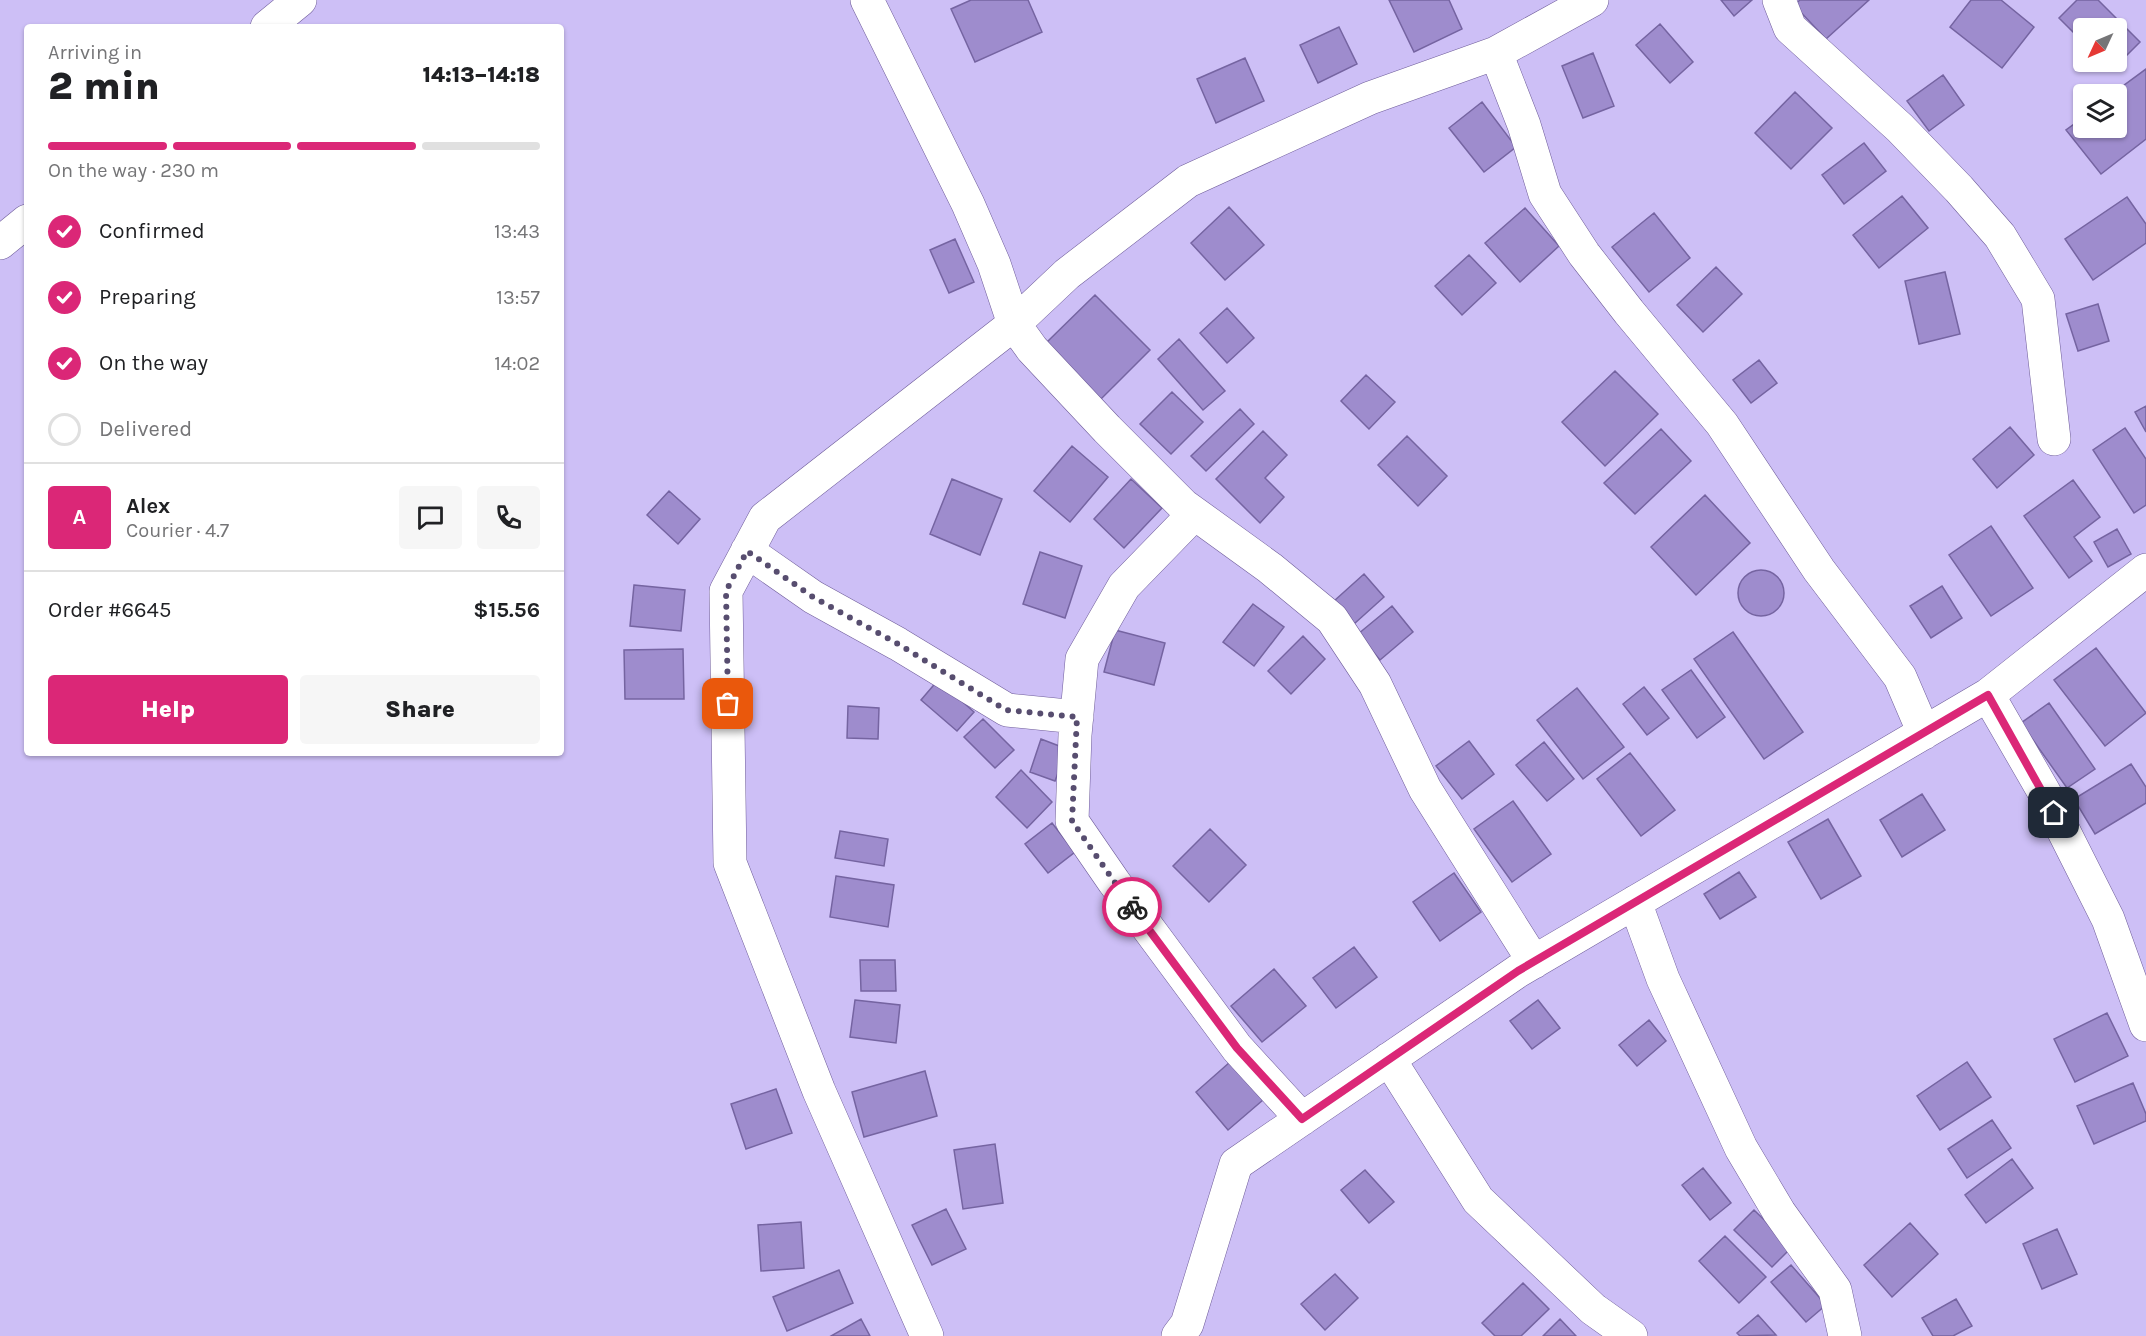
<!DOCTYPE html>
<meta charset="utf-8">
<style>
body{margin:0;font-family:Karla,sans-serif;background:#f6f6f6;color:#202124;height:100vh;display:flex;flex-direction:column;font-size:22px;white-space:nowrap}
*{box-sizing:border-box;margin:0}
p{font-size:20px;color:#757577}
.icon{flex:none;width:33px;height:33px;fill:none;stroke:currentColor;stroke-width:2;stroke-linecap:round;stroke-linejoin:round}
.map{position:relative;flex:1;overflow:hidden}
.details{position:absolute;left:24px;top:24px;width:540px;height:732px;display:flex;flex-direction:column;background:#fff;border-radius:6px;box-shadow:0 2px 4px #0004}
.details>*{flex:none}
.needle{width:39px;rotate:226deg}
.buttons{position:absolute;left:2073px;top:18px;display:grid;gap:12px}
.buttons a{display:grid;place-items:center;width:54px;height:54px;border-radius:6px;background:#fff;box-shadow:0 2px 4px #0004;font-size:30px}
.pin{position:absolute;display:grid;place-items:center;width:51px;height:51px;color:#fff;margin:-26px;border-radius:12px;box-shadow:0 3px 9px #0006}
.courier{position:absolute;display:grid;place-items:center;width:60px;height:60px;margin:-30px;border:4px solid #db2777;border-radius:50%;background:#fff;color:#222;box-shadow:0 2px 8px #0007}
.overview em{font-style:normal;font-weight:800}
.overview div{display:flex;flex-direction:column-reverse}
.overview{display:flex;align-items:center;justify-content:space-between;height:102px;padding:0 24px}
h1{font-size:39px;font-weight:800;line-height:45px}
.bar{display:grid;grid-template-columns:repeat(4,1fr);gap:9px 6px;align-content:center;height:72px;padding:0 24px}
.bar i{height:8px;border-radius:4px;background:#e0e0e0}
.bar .on{background:#db2777}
.bar p{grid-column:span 4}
.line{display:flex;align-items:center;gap:15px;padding:0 24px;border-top:2px solid #e0e0e0}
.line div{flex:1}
.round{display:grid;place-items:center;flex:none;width:63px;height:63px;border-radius:6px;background:#f6f6f6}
ol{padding:0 24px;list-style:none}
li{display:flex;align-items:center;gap:18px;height:66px}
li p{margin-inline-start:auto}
li .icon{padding:6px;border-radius:50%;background:#db2777;color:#fff;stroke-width:4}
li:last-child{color:#757577}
li i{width:33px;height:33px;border:3px solid #e0e0e0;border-radius:50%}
.button{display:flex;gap:12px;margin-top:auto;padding:12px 24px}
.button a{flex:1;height:69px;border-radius:6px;background:#db2777;color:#fff;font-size:24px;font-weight:800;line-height:69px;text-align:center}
.button a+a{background:#f6f6f6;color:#202124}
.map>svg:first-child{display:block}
</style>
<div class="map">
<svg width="2146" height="1336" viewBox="0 0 2146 1336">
<rect width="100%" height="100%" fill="#cdbff6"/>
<path fill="#9e8ccd" stroke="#7564a1" stroke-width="1.5" d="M971 0H1028L1042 32 975 62 951 9Z
M1389 0H1449L1462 29 1414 52Z
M1721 0H1752L1734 16Z
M1800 0H1869L1826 39 1794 5Z
M1971 0H2001L2034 27 2002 68 1950 27Z
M2077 0H2098L2140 42 2111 71 2101 62H2116V28H2084V43L2059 18Z
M1660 24 1693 62 1670 83 1636 45Z
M1339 27 1357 64 1318 83 1300 45Z
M1593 53 1614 106 1583 118 1562 66Z
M1245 58 1264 101 1216 123 1197 79Z
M2146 69V139L2101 174 2066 130 2084 117V128H2116V94H2112Z
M1943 75 1964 105 1929 131 1907 101Z
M1795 92 1832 128 1791 169 1755 133Z
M1482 102 1516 147 1484 172 1449 128Z
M1864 143 1886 171 1844 204 1822 175Z
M1902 196 1928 228 1879 268 1853 235Z
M2127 197 2146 224V243L2093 280 2065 239Z
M1229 207 1264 245 1225 280 1191 243Z
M1525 208 1559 246 1520 282 1485 243Z
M1654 213 1690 258 1649 292 1612 247Z
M955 239 974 282 949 293 930 250Z
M1469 255 1496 283 1462 315 1435 286Z
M1716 267 1742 294 1703 332 1677 305Z
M1945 272 1960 334 1919 344 1905 281Z
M1095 295 1150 350 1101 399 1046 343Z
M2098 304 2109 341 2078 351 2066 314Z
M1227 308 1254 338 1227 363 1200 333Z
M1179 339 1225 391 1203 410 1158 359Z
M1759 360 1777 383 1751 403 1733 380Z
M1615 371 1658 414 1605 466 1562 422Z
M1366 375 1395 402 1369 429 1341 401Z
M1172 392 1203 422 1171 454 1140 424Z
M2146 406V432L2135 412Z
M1240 409 1254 424 1206 471 1191 456Z
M2010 427 2034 455 1997 488 1973 459Z
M2125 428 2146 459V505L2134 513 2093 450Z
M1661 429 1691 461 1635 514 1604 483Z
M1263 431 1287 455 1265 478 1284 497 1260 523 1216 479Z
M1407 436 1447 476 1418 506 1378 465Z
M1072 446 1108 477 1070 522 1034 491Z
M952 479 1002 499 980 555 930 534Z
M1131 479 1162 508 1124 548 1094 519Z
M2073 480 2100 517 2074 537 2092 561 2069 578 2024 516Z
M669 491 700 519 678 544 647 515Z
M1705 495 1750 543 1696 595 1651 547Z
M1991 526 2033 588 1991 616 1949 555Z
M2117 529 2131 554 2108 567 2094 542Z
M1040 552 1082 566 1065 618 1023 604Z
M1738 593a23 23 0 1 1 46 0a23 23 0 1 1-46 0Z
M1364 574 1384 597 1354 624 1334 601Z
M634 585 685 590 681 631 630 626Z
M1942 586 1962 618 1931 638 1910 606Z
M1253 604 1284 627 1254 666 1223 642Z
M1392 606 1413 632 1380 660 1358 634Z
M1115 630 1165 643 1154 685 1104 672Z
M1733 632 1803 732 1764 759 1694 659Z
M1303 636 1325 659 1291 694 1268 671Z
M2096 648 2146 713 2105 746 2054 680Z
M683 649 684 699H625L624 650Z
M1691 670 1725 717 1697 738 1662 690Z
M938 680 974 712 957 731 921 700Z
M1644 687 1669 718 1647 735 1623 704Z
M1577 688 1624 747 1583 779 1537 720Z
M2049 703 2095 769 2067 788 2021 723Z
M848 706 879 708 878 739 847 738Z
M983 719 1014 750 995 768 964 737Z
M1041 739 1067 749 1055 781 1030 772Z
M1469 741 1494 774 1462 799 1436 766Z
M1544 742 1574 779 1547 801 1516 765Z
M1630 753 1675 810 1641 836 1597 779Z
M2131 764 2146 787V803L2095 834 2074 799Z
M1021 770 1052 802 1027 828 996 797Z
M1922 794 1945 830 1902 857 1880 820Z
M1513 801 1551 854 1512 882 1474 829Z
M1828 819 1861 876 1821 899 1788 842Z
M1052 823 1075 852 1048 873 1025 844Z
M1210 829 1246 865 1209 902 1173 866Z
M840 831 888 839 884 866 835 858Z
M1739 872 1756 897 1720 919 1704 894Z
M1454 873 1481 912 1440 941 1413 902Z
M836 876 894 885 888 927 830 917Z
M1354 947 1377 977 1336 1008 1313 978Z
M860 960H895L896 991H861Z
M1274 969 1306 1006 1262 1042 1231 1006Z
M855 1000 900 1005 896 1043 850 1037Z
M1538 1000 1560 1028 1532 1049 1510 1021Z
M2107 1013 2128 1056 2075 1082 2054 1039Z
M1649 1020 1666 1041 1637 1066 1619 1045Z
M1230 1062 1263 1100 1228 1130 1196 1092Z
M1967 1062 1991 1097 1940 1130 1917 1096Z
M925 1071 937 1116 864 1137 852 1092Z
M2133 1083 2146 1114V1121L2094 1144 2077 1106Z
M776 1089 792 1133 746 1149 731 1104Z
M1992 1120 2011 1148 1967 1178 1948 1149Z
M995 1144 1003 1203 963 1209 954 1150Z
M2012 1159 2033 1188 1986 1223 1965 1195Z
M1703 1168 1731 1203 1710 1220 1682 1185Z
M1365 1170 1394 1202 1369 1223 1341 1190Z
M946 1209 966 1249 932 1265 912 1225Z
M1754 1210 1792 1247 1772 1267 1734 1230Z
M801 1222 804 1268 761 1271 758 1225Z
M1910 1223 1938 1254 1892 1297 1864 1265Z
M2057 1229 2077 1274 2042 1289 2023 1244Z
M1725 1236 1766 1277 1739 1303 1699 1261Z
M1791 1265 1826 1305 1806 1322 1771 1282Z
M839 1270 853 1303 787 1331 773 1297Z
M1335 1274 1358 1298 1325 1330 1301 1304Z
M1523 1283 1549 1309 1521 1336H1495L1482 1323Z
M1956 1299 1972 1326 1953 1336H1933L1922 1318Z
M1758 1315 1776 1335 1740 1336 1737 1333Z
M861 1319 870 1336H831Z
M1560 1319 1576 1336H1543Z"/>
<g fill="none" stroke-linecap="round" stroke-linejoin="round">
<g stroke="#6f5d9a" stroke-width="34">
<path id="street" d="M867 0 968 204 994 264 1014 324 765 518 726 591 730 863 819 1091 927 1336
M1779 0 1790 28 1900 128 1959 189 2000 236 2038 299 2054 439
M267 27 300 0
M1496 53 1524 125 1545 194 1584 254 1629 312 1722 424 1819 570 1900 677 1924 733
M0 243 27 221
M1194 514 1124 586 1082 659 1075 735 1072 821 1114 882 1237 1048 1302 1119
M747 551 813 597 898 644 1007 710 1077 717
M1988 695 2044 792 2108 919 2146 1025
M1635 902 1663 979 1741 1148 1779 1212 1835 1290 1845 1336
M1534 962 1425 789 1375 684 1332 619 1270 568 1183 505 1107 429 1032 349 1014 324 1067 274 1188 181 1370 98 1496 53 1592 0
M1389 1059 1478 1200 1593 1309 1631 1336
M1178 1336 1187 1324 1236 1164 1518 971 1988 695 2146 570"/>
</g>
<use href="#street" stroke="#fff" stroke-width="33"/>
</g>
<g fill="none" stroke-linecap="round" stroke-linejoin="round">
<path stroke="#574d6f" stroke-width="6" stroke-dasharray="0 10.8" d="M728 704 726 591 747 551 813 597 898 644 1006 710 1077 717 1072 821 1132 907"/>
<path stroke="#db2777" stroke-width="8" d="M1132 907 1237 1048 1302 1119 1518 971 1988 695 2054 813"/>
</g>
</svg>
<div class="buttons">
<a><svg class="needle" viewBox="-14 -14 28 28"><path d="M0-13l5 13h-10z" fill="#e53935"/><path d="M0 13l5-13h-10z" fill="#757577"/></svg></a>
<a><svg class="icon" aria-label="layers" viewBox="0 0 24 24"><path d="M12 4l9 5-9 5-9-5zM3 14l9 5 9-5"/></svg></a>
</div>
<div class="pin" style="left:728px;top:704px;background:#ea580c"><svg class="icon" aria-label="bag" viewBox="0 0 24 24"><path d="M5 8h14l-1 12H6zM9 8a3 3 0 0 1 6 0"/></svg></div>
<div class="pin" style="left:2054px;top:813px;background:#1f2937"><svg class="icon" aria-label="home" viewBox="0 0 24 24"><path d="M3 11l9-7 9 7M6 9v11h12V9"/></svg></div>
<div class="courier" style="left:1132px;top:907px"><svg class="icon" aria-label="bike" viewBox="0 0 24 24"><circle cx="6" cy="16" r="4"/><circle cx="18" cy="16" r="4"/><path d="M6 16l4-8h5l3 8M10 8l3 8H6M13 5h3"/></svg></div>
<section class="details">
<div class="overview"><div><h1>2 min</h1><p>Arriving in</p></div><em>14:13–14:18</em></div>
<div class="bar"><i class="on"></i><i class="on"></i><i class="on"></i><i></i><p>On the way · 230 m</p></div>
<ol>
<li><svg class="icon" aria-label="check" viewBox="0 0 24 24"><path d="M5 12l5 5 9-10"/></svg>Confirmed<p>13:43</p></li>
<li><svg class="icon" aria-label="check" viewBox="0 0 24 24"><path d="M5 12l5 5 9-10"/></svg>Preparing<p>13:57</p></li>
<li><svg class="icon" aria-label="check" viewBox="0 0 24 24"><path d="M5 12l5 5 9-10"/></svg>On the way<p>14:02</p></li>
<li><i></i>Delivered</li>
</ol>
<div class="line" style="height:108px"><b class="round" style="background:#db2777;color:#fff">A</b><div><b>Alex</b><p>Courier · 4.7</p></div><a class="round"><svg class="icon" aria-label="chat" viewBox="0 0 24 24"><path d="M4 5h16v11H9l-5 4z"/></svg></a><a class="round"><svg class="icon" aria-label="phone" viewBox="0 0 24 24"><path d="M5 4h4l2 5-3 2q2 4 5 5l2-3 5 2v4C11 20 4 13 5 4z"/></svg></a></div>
<div class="line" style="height:78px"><div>Order #6645</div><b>$15.56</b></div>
<div class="button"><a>Help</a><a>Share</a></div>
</section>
</div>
